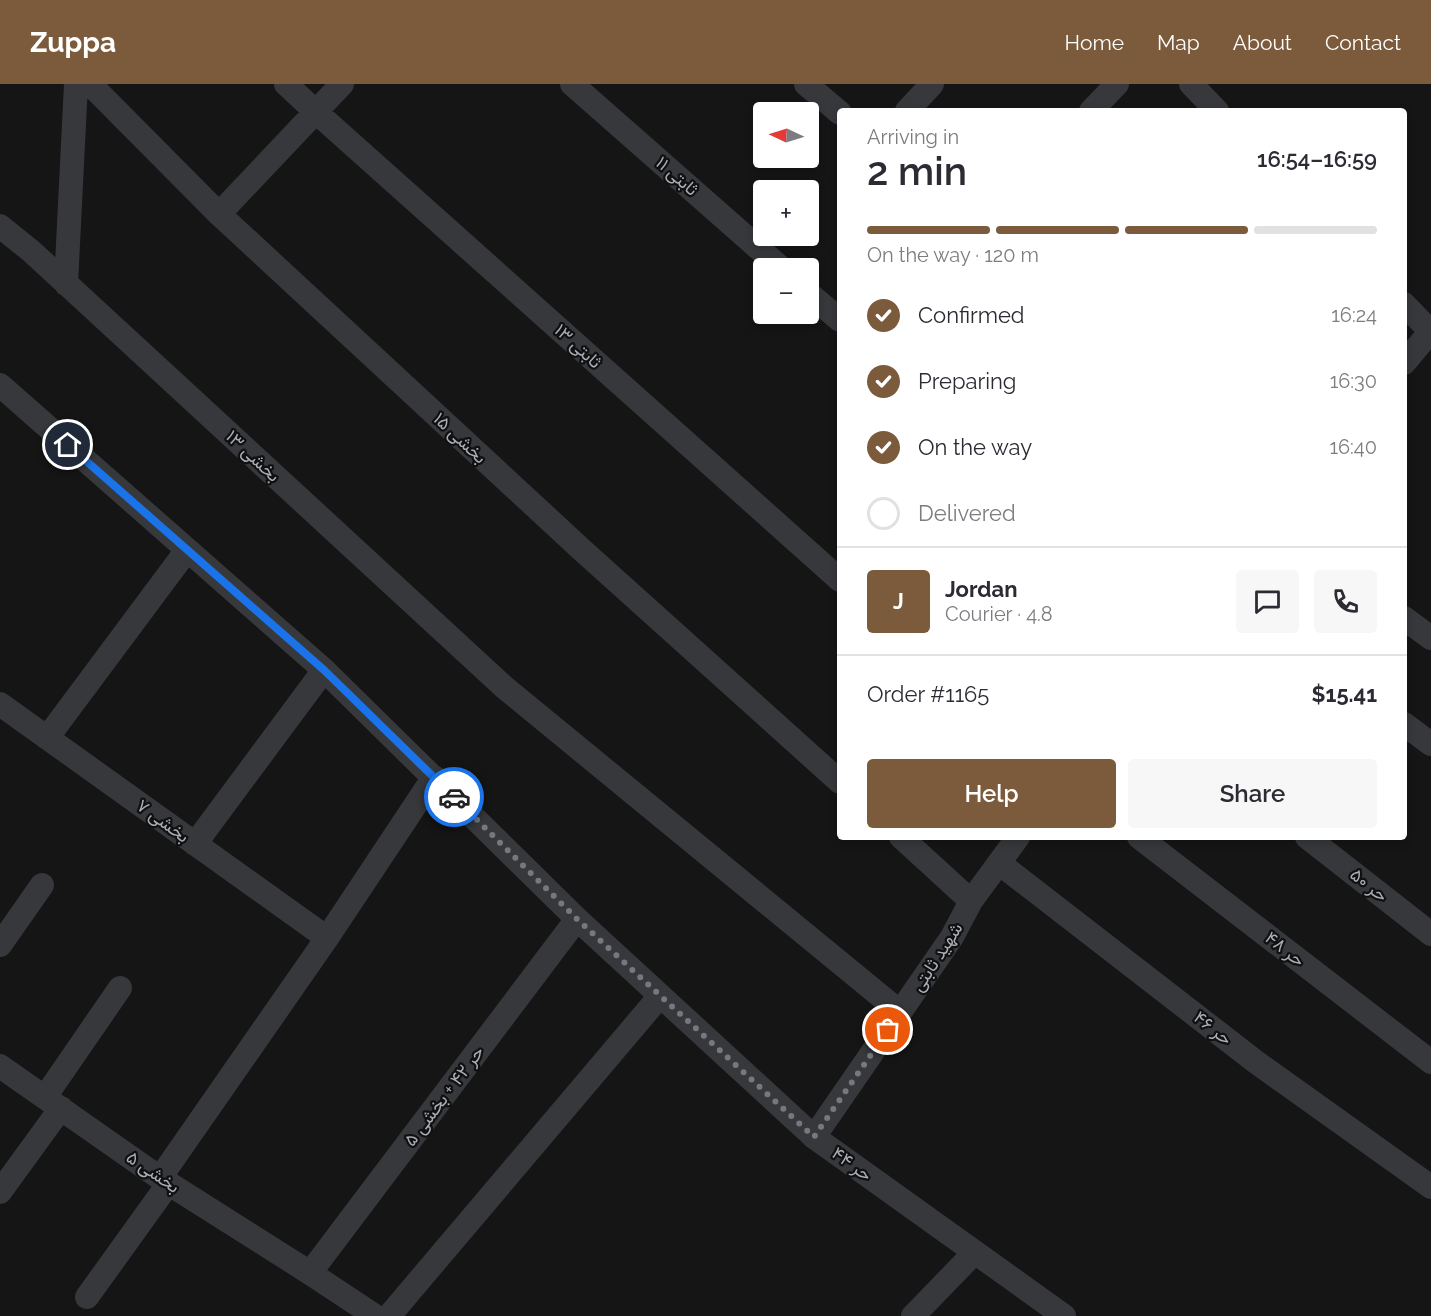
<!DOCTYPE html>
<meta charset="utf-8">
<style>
body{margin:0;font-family:Raleway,Vazirmatn,sans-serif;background:#f7f7f7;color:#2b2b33;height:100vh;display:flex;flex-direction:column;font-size:22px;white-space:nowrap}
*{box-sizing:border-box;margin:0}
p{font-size:20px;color:#7c7c81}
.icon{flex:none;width:33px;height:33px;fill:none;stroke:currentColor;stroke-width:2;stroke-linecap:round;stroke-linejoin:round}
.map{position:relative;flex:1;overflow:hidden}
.drawer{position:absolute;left:837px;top:24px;width:570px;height:732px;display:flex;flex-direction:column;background:#fff;border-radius:6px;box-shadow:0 3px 9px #0003}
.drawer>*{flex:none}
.needle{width:39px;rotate:274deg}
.tools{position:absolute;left:753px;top:18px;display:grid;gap:12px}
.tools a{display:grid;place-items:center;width:66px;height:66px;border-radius:6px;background:#fff;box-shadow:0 3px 9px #0003;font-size:30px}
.pin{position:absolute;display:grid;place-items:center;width:51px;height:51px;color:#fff;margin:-26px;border:3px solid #fff;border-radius:50%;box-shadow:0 2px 6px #0007}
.courier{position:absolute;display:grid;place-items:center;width:60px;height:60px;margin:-30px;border:4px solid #1a73e8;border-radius:50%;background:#fff;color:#222;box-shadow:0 2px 8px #0007}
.overview em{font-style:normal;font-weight:600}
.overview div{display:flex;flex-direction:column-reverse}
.overview{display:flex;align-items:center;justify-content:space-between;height:102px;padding:0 30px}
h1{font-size:39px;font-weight:600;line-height:45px}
.bar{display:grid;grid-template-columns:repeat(4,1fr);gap:9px 6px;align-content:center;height:72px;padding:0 30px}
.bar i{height:8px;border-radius:4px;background:#e1e1e2}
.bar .on{background:#7b5b3c}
.bar p{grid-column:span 4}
.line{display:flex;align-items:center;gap:15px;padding:0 30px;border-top:2px solid #e1e1e2}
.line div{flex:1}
.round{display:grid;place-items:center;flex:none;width:63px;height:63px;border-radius:6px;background:#f7f7f7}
ol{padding:0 30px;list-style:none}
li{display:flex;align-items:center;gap:18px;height:66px}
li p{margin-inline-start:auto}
li .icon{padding:6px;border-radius:50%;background:#7b5b3c;color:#fff;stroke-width:4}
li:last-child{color:#7c7c81}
li i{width:33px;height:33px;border:3px solid #e1e1e2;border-radius:50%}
.action{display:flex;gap:12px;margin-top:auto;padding:12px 30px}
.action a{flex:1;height:69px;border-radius:6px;background:#7b5b3c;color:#fff;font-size:24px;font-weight:600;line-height:69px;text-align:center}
.action a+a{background:#f7f7f7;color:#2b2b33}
header{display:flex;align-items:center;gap:36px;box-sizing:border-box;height:84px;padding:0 30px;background:#7b5b3c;color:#fff}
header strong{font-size:28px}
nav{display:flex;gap:33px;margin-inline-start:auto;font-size:21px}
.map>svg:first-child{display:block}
</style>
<header>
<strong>Zuppa</strong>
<nav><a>Home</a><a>Map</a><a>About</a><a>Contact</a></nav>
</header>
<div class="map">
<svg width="1431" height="1232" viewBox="0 0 1431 1232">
<rect width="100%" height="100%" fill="#151516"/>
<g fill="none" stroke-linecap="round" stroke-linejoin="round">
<path stroke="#36383b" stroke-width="24" d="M90 0 219 130 582 466 840 698
M286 0 316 28 840 496
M572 0 781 184
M806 0 840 29
M1191 0 1217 27
M907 27 932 0
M1091 27 1117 0
M219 130 342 0
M0 142 31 167 504 603 900 928
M66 200 76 0
M808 209 840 236
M1404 220 1431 248
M1404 279 1431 247
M0 301 324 586 577 835 814 1053 1064 1232
M1404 534 1431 554
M0 620 327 854
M1404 640 1431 660
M47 654 187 466
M901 753 971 817
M1139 753 1431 978
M1307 753 1431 850
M195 760 324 586
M999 779 1256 978 1431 1103
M0 861 42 801
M0 982 160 1094 310 1189 375 1232
M45 1013 120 904
M814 1053 952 853 971 817 1018 753
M160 1094 327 854 434 693
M0 1108 61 1024
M310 1189 577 835
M87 1213 169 1099
M389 1232 660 912
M913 1232 975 1168"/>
</g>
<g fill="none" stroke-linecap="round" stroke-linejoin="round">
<path stroke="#75787d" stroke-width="6" stroke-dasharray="0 10.8" d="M454 713 577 835 814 1053 888 946"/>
<path stroke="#1a73e8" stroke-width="8" d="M68 361 324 586 454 713"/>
</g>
<g text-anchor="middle" stroke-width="4.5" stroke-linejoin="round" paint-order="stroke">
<g font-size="18" fill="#a8aeb5" stroke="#101011">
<text transform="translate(677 92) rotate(41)" y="6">ثابتی ۱۱</text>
<text transform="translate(578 262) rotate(42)" y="6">ثابتی ۱۳</text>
<text transform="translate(460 354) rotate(43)" y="6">بخشی ۱۵</text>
<text transform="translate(253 372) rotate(43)" y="6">بخشی ۱۳</text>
<text transform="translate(163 737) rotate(36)" y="6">بخشی ۷</text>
<text transform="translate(1369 801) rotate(38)" y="6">حر ۵۰</text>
<text transform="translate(1285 865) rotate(38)" y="6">حر ۴۸</text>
<text transform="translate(937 873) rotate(-57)" y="6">شهید ثابتی</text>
<text transform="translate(1213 944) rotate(38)" y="6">حر ۴۶</text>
<text transform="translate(444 1012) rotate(-53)" y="6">حر ۴۲ + بخشی ۵</text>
<text transform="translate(852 1080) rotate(36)" y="6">حر ۴۴</text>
<text transform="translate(153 1088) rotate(34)" y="6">بخشی ۵</text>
</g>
</g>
</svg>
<div class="tools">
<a><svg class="needle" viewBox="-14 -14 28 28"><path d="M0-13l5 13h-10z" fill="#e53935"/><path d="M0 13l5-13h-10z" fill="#7c7c81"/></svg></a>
<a>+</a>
<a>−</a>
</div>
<div class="pin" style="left:888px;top:946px;background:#ea580c"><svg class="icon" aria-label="bag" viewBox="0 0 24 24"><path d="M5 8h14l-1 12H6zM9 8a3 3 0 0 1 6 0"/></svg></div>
<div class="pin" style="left:68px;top:361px;background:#1f2937"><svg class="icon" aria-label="home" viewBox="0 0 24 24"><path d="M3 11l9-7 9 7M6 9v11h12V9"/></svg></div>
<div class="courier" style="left:454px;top:713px"><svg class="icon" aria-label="car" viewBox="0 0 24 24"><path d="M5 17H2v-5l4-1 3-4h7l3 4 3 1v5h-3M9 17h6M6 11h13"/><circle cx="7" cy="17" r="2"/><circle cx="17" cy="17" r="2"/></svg></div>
<section class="drawer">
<div class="overview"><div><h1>2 min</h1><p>Arriving in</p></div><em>16:54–16:59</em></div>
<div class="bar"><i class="on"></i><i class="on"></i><i class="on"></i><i></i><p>On the way · 120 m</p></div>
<ol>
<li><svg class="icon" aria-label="check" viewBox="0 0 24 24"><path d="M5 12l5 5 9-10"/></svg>Confirmed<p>16:24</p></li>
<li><svg class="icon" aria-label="check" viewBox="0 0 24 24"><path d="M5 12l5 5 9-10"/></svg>Preparing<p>16:30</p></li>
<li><svg class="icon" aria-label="check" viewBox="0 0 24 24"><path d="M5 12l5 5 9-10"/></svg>On the way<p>16:40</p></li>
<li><i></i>Delivered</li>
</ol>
<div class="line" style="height:108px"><b class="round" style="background:#7b5b3c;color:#fff">J</b><div><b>Jordan</b><p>Courier · 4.8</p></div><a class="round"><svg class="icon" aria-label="chat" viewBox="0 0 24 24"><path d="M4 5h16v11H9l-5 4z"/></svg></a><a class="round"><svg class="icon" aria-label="phone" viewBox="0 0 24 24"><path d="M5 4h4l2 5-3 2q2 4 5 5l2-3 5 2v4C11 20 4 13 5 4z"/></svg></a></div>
<div class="line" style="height:78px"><div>Order #1165</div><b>$15.41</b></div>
<div class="action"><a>Help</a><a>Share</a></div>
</section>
</div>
